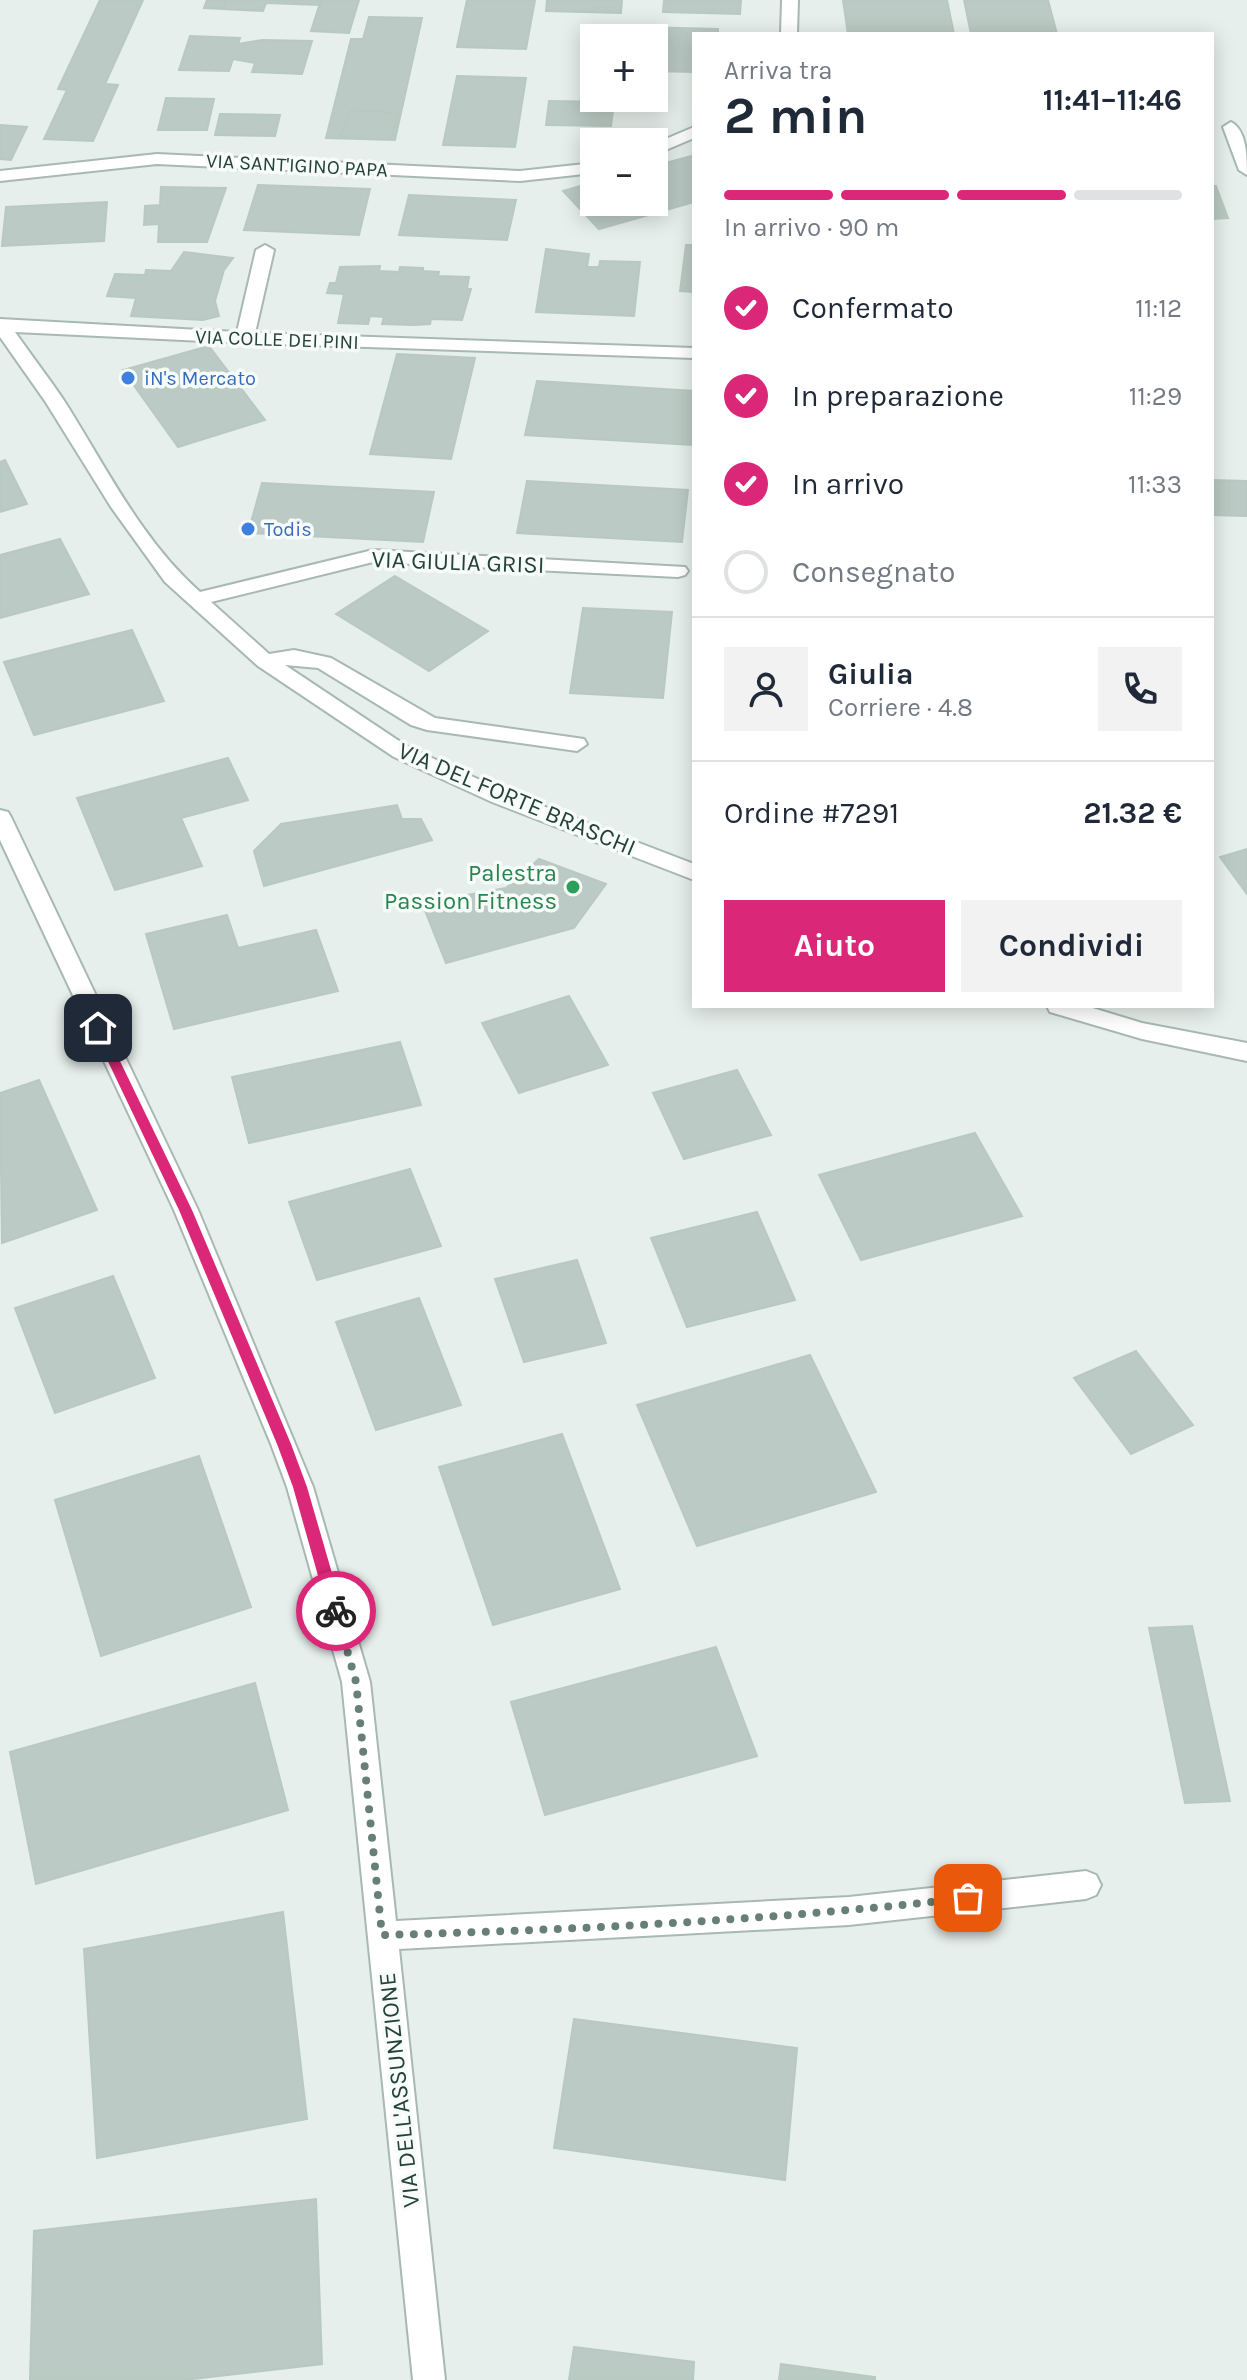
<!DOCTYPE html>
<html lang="it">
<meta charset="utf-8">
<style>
body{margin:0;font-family:Karla,sans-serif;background:#f2f2f3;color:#1f2937;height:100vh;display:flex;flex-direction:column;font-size:30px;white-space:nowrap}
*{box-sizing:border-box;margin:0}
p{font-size:26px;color:#747a83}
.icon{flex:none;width:44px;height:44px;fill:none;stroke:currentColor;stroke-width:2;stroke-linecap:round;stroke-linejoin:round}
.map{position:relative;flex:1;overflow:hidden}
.drawer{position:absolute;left:692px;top:32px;width:522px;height:976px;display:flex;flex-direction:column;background:#fff;border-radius:0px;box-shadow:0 4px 20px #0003}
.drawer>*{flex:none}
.buttons{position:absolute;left:580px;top:24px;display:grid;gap:16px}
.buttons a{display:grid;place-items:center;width:88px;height:88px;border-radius:0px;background:#fff;box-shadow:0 4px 20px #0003;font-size:40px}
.pin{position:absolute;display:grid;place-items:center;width:68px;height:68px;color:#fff;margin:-34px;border-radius:16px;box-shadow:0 4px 12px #0006}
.courier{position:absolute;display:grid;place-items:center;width:80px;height:80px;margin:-40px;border:6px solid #db2777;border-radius:50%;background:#fff;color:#222;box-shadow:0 2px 10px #0007}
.summary em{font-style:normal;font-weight:700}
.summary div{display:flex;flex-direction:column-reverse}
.summary{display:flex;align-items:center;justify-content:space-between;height:136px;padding:0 32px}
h1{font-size:52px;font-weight:700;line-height:60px}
.bar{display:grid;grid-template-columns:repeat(4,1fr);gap:12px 8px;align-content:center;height:96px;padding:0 32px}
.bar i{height:10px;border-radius:6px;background:#e0e1e3}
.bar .active{background:#db2777}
.bar p{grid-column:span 4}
.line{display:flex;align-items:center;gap:20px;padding:0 32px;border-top:2px solid #e0e1e3}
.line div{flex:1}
.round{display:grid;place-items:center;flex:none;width:84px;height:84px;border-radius:0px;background:#f2f2f3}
ol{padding:0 32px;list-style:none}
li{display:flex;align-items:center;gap:24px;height:88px}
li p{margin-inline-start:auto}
li .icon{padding:8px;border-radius:50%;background:#db2777;color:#fff;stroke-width:4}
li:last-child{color:#747a83}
li i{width:44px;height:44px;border:4px solid #e0e1e3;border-radius:50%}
.cta{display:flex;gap:16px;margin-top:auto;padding:16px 32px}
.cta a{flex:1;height:92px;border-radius:0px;background:#db2777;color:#fff;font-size:32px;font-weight:700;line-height:92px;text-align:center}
.cta a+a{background:#f2f2f3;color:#1f2937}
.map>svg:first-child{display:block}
</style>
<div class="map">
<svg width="1247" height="2380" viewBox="0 0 1247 2380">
<rect width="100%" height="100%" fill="#e6efeb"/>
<path fill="#bbcac4" stroke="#b8c9c2" stroke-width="2" d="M100 0H143L105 84 118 85 93 141 44 139 67 90 58 89Z
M207 0H226L223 9 204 8Z
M226 0H321L320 5 266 3 263 11 223 9Z
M321 0H359L349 33 311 31Z
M467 0H535L526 49 457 47Z
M547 0H622L621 13 546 11Z
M664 0H741L740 14 663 12Z
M843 0H947L954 34H848Z
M964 0H1048L1057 34H971Z
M369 17 422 18 395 140 326 138 351 39H363Z
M600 26 718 29V34H694V72L654 71V38H599Z
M190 36 240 38 238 44 262 40 312 41 302 74 252 72 255 63 233 59 229 71 179 70Z
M457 76 526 78 515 147 443 145Z
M166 98 214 99 207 130H158Z
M549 101 614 102 611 126 546 125Z
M351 110 399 113 390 140 340 137Z
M220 114 280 115 275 136 215 135Z
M0 125 27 127 11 160 0 159Z
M691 156 694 159V202L599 229 563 191 594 182V202H654V166Z
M258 185 370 189 359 235 244 230Z
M1212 186H1216L1228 218 1212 219Z
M161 187 226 188 207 242H158L159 224 144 225 145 206 160 205Z
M409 195 516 200 507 240 399 235Z
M107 202 104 241 2 246 6 207Z
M686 245H694V292L680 291Z
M546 249 589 254 587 267H599L600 261 640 262 634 316 536 312Z
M184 252 233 258 224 270 215 301 219 316 203 320 131 316 136 298 107 296 115 274 145 275 146 270 171 271Z
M380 266 379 271 399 272 400 267 423 268V271L439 272 438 276 469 277 467 289H471L462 320 431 319 430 324 414 325 382 324 384 317 370 316 368 324 338 323 344 294 327 293 330 283H336L340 267Z
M209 346 265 420 178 447 123 370Z
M397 354 475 358 451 459 370 454Z
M537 381 694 391 693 445 525 435Z
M5 460 27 504 0 512V462Z
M1212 480 1247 481V516L1212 515Z
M527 481 688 490 682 542 517 533Z
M262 483 434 492 423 542 248 533Z
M60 539 89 594 0 618V555Z
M395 576 488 631 429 671 336 614Z
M583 608 672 612 663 698 570 693Z
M132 630 164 701 34 735 4 662Z
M228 758 248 800 181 818 202 866 115 890 77 798Z
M397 805 402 819H421L432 840 264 886 254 851 281 824Z
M1247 849V894L1220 857Z
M539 859 606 884 574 928 446 963 422 903 506 888Z
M227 915 238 948 316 930 338 991 174 1029 146 934Z
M569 996 608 1065 519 1093 482 1023Z
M400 1042 421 1105 249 1143 232 1077Z
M737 1070 771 1135 684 1159 653 1093Z
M39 1080 97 1210 2 1243 0 1093Z
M975 1133 1022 1216 861 1260 819 1175Z
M410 1169 441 1246 317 1280 289 1202Z
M757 1212 795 1300 687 1327 651 1238Z
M577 1260 606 1343 524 1362 495 1279Z
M113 1276 155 1378 55 1413 15 1308Z
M419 1298 461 1405 376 1430 336 1322Z
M1136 1351 1193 1425 1131 1454 1074 1378Z
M810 1355 876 1492 697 1546 637 1405Z
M562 1434 620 1589 493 1625 439 1467Z
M199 1456 251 1607 101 1656 55 1500Z
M1192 1626 1230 1801 1185 1803 1149 1628Z
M716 1647 757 1756 545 1815 511 1702Z
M255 1683 288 1810 36 1884 10 1752Z
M283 1912 307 2119 97 2158 84 1949Z
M574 2019 797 2048 785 2180 554 2148Z
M316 2199 322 2364 184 2380H30L34 2231Z
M574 2347 694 2362 693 2380H569Z
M781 2364 875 2377V2380H779Z"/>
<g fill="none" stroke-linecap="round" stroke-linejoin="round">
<g stroke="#a8b8b2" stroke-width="4">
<path id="minor" d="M782 0H798L797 34H781Z
M1231 122C1247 130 1247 158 1247 175L1239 170 1223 127Z
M694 127V138L654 155V144Z
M157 154 520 171 594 163V173L520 181 157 164 0 181V171Z
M265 245 274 250 255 333 694 348V358L245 343 15 332C31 355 49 378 65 402 106 467 142 541 200 592L373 550 685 567 688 571 685 575 678 577 373 562 211 602 269 654 294 650 331 658 435 718 584 739 587 744 577 751 427 730 411 725 318 668 285 665 408 747 506 792 694 864V880L492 802 394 757 258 666 165 582 111 507 45 401 0 337V319L237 332 256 250Z
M0 810 8 812 11 817 198 1210 313 1487 370 1682 396 1921 849 1897 1086 1871 1096 1875 1101 1885 1096 1895 1086 1899 849 1925 399 1949 445 2380H413L342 1682 287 1487 271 1444 174 1210 0 840Z
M1047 1006H1086L1142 1023 1247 1043V1061L1142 1039 1050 1012Z"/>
</g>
<use href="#minor" fill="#fff" fill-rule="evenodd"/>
</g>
<path fill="#db2777" d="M98 1023 104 1028 192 1210 291 1444 307 1487 343 1611 341 1615H331L328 1611 293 1487 277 1444 179 1210 92 1028Z"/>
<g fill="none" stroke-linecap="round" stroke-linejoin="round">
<path stroke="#687f78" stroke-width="8" stroke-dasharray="0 14.4" d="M336 1611 356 1682 382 1935C577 1930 774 1920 968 1898"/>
</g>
<g fill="#3f7fe0" stroke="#f7fbf9" stroke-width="3">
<circle cx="128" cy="378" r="8"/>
<circle cx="248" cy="529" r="8"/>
</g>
<circle fill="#2e9e5b" stroke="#f7fbf9" stroke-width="3" cx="573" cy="887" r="8"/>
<g text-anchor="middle" stroke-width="7" stroke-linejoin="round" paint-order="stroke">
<g font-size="20" fill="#24423a" stroke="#f7fbf9">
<text transform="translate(297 165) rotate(3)" y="7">VIA SANT'IGINO PAPA</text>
<text transform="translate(277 339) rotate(2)" y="7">VIA COLLE DEI PINI</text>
</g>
<g font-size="20" fill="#366cbe" stroke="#f7fbf9" text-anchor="start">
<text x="144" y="385">iN's Mercato</text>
<text x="264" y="536">Todis</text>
</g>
<g font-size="24" fill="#24423a" stroke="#f7fbf9">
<text transform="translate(458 562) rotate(2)" y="8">VIA GIULIA GRISI</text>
<text transform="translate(517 799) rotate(23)" y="8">VIA DEL FORTE BRASCHI</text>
<text transform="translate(399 2090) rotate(-96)" y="8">VIA DELL'ASSUNZIONE</text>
</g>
<g font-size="24" fill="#27864d" stroke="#f7fbf9" text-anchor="end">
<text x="557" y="881">Palestra<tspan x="557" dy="28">Passion Fitness</tspan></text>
</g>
</g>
</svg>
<div class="buttons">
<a>+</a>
<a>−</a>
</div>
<div class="pin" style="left:968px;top:1898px;background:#ea580c"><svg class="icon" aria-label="bag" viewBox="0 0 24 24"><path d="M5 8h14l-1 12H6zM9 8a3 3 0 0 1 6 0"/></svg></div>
<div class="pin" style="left:98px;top:1028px;background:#1f2937"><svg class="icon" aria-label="home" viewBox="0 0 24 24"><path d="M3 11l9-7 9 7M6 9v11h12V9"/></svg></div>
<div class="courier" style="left:336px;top:1611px"><svg class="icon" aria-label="bike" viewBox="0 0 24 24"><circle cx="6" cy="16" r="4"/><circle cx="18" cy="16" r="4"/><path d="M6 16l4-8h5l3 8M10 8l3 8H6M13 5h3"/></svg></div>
<section class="drawer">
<div class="summary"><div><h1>2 min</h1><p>Arriva tra</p></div><em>11:41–11:46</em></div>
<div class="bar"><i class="active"></i><i class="active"></i><i class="active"></i><i></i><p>In arrivo · 90 m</p></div>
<ol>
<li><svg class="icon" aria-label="check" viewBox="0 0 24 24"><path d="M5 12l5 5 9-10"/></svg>Confermato<p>11:12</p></li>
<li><svg class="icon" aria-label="check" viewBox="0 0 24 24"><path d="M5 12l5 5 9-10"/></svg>In preparazione<p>11:29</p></li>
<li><svg class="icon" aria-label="check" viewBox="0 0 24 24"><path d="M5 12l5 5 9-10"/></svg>In arrivo<p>11:33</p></li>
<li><i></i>Consegnato</li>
</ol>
<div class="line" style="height:144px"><a class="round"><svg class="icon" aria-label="person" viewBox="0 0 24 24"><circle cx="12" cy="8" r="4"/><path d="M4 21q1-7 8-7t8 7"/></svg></a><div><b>Giulia</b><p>Corriere · 4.8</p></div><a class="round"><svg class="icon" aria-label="phone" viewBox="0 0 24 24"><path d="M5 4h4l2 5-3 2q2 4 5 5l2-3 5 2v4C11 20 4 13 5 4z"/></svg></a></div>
<div class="line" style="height:104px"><div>Ordine #7291</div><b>21.32 €</b></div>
<div class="cta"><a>Aiuto</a><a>Condividi</a></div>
</section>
</div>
